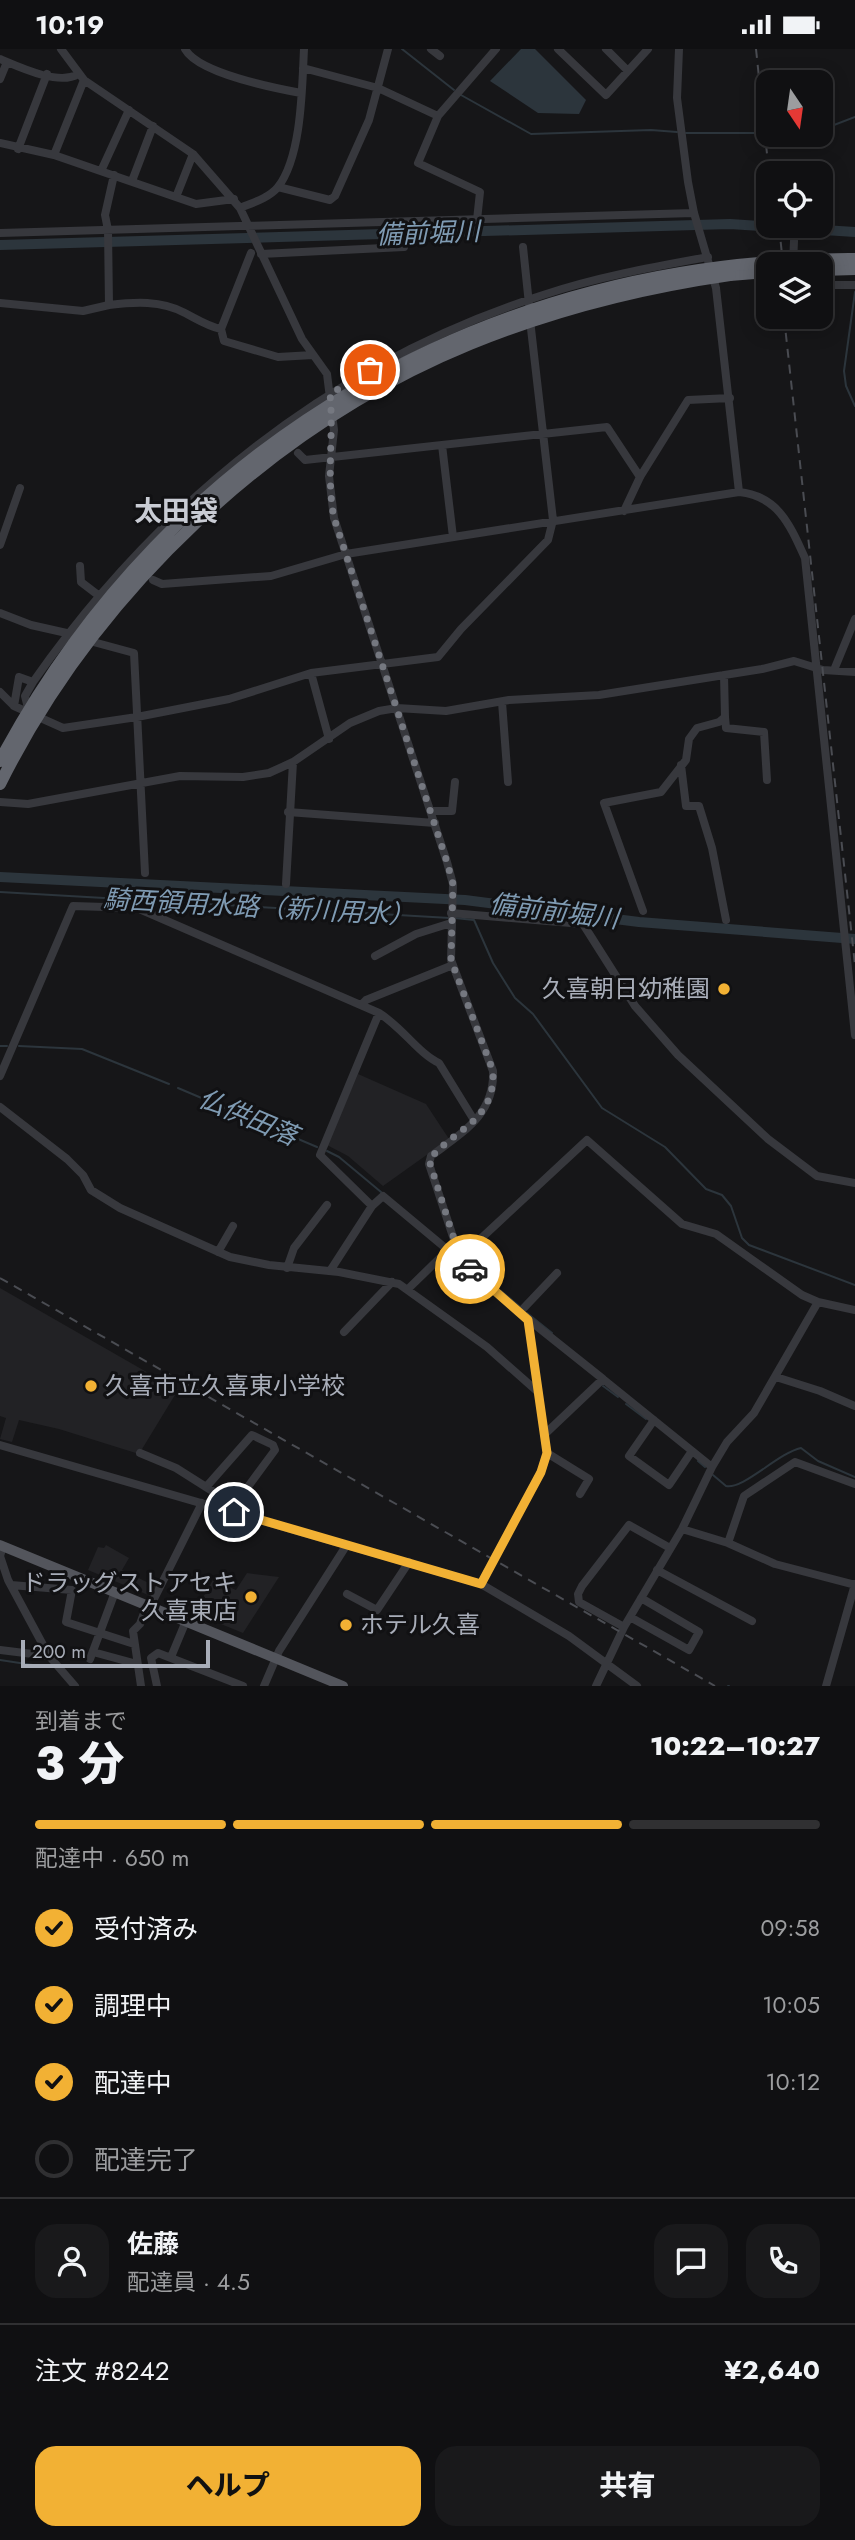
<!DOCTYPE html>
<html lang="ja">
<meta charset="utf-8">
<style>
body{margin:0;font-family:Jost,"Noto Sans JP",sans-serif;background:#19191b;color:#f1f3f6;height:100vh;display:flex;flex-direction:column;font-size:26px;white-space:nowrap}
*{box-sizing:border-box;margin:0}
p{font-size:23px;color:#9c9d9f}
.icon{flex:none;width:38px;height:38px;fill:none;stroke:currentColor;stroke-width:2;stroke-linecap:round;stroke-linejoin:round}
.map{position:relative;height:1637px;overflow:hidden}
.side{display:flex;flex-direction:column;background:#101012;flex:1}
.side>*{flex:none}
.needle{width:46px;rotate:167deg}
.controls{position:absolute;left:756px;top:21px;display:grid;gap:14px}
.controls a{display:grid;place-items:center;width:77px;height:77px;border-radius:14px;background:#101012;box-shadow:0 4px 18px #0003,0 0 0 2px #303032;font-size:35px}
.scale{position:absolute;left:21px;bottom:18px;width:189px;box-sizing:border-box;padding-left:7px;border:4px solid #a8adb8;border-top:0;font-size:19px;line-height:24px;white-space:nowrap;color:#a8adb8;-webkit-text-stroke:5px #111113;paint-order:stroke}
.pin{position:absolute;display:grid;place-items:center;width:60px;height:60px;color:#fff;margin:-30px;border:4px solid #fff;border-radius:50%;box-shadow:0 2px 7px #0007}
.courier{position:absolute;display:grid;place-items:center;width:70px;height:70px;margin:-35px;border:5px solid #f2b134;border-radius:50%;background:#fff;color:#222;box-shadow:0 2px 9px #0007}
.headline em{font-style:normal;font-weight:800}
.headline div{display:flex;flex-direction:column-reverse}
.headline{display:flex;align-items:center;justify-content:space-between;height:119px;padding:0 35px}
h1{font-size:46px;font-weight:800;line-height:52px}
.bar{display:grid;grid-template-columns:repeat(4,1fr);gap:10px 7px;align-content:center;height:84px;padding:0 35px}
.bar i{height:9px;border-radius:5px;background:#303032}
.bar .on{background:#f2b134}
.bar p{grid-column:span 4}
.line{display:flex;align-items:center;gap:18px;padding:0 35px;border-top:2px solid #303032}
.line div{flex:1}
.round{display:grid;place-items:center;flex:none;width:74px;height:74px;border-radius:21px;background:#19191b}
ol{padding:0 35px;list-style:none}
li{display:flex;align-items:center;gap:21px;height:77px}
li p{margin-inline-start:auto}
li .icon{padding:7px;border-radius:50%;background:#f2b134;color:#111;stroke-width:4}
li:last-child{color:#9c9d9f}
li i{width:38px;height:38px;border:4px solid #303032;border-radius:50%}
.primary-button{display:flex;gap:14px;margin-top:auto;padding:14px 35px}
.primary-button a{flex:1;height:80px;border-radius:21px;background:#f2b134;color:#111;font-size:28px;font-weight:800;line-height:80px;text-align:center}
.primary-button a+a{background:#19191b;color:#f1f3f6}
.status{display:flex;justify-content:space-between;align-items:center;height:49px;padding:0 35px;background:#101012;direction:ltr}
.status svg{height:19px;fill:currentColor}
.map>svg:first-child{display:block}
</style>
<div class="status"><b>10:19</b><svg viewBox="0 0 49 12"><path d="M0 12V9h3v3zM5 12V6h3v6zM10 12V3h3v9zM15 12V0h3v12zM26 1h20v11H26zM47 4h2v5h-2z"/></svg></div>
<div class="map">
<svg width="855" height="1637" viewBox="0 0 855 1637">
<rect width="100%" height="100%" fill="#161618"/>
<path fill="#222225" d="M358 1025 426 1055 449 1090 383 1137 348 1107 327 1096Z
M0 1239 178 1341 139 1405 59 1380 19 1371 12 1393 0 1390 6 1369 0 1367Z
M106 1496 129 1509 122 1521 157 1538 153 1548 88 1521 98 1498 104 1499Z
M247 1524 279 1528 243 1584 194 1564 213 1531 236 1541Z"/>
<path fill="#2c353c" d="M521 0H535L586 51 579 65 538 64 490 32Z"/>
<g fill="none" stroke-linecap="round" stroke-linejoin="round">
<path stroke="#2c353c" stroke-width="2" d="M402 0 454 41
M461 46 531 85 651 81 677 83
M821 81 855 68
M686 84H768
M855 243 844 322 846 337 855 357
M0 843 450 869
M455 869 474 871 493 914 515 949 533 965 602 1059 665 1098 706 1140 722 1146 731 1157 742 1189 749 1196 855 1236
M0 997H7
M19 997 82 1000 169 1035
M178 1039 317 1098
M327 1102 339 1108 381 1143
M501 1242 519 1257
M527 1264 552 1284
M603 1337 618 1348
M626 1355 646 1370
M698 1412 705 1418
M713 1426 726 1437C743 1441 778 1404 801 1399L818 1412 855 1428
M0 1611 46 1618
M728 1637H729"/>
<path stroke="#2c353c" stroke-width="10" d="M0 196 730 175 855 183
M0 828 465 851 639 873 855 890"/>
<path stroke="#37383d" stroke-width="8" d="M61 0 84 31 193 105 240 159 302 290 327 325 334 381 329 427 334 469 447 813 453 835 451 911 493 1022C495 1065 463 1083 431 1107L429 1115 461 1212 528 1271 547 1404 541 1423 481 1535
M185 0C198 24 274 39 301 44
M431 0 440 7
M558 0 606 46 648 0
M606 0 628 22
M679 0 677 49 688 133 694 164 716 239 739 443
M0 10C19 18 59 37 78 25
M303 19 378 39 438 67
M0 30 7 13
M0 94 54 106 196 155 234 150
M18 100 47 25
M54 106 84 31
M101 122 129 61
M114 126 105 166 108 181 109 256C134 253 161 251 185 264 197 270 207 277 221 280
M132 132 153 77
M278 138 330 151 335 147 369 71 388 0
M176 148 193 105
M240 159C252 154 269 149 278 138 302 107 302 38 304 0
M477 171 480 143 418 114 438 67 496 0
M0 184 694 164
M523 198 529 255
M251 204 221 280 224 292 278 308 313 306
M261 205 404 198
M793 215 794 192
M821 236H855
M0 254 83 262 109 256
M442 396 453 488
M298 404 305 411 607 378 640 428
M624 462 640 428 688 351 730 349
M0 496 20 439
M80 517 81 533 98 546
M153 531 162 535 271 527 346 505 739 443C778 447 790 476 805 509L855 986
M0 564 31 576 71 585
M86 591 134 604 145 824
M834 621 855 570
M33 633C159 453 332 313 543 246 597 228 653 218 708 208
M0 643 14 657 63 679 137 668 229 650 311 624
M502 653 508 733
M14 657 19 628 33 633 25 647 29 663
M725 668 726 679 764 683 767 731
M329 690 311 624 438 608 461 580 548 491 553 471 530 271
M681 716 686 757H699L712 799 726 871
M0 753 28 755 180 727 243 728 269 724 293 713 350 674 379 662 397 659 446 662 509 651 599 646 762 620 794 612 823 621 855 623
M431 762H452L455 733
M288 763 435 774
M286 835 293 713
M643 862 604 754 661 743 686 711 689 690 697 679 719 673 725 668 724 626
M451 864 583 875 635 957 678 1006 768 1090 817 1127 855 1134
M375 907 416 885 451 874
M361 956 366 951 453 916
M0 1027 73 857 137 859 379 964
M0 1058 67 1110 83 1126 91 1141 120 1159 230 1208 269 1216 339 1223 399 1235 487 1298 538 1343
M372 1157 320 1106 379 964C403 979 418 1004 439 1014L474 1071
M218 1203 233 1177
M461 1208 587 1091 682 1175 716 1185 802 1246 818 1253 855 1261
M287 1219 294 1199 327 1156
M330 1222 372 1157 383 1147 461 1212
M408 1240 447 1202
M520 1263 557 1224
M529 1271 603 1330
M344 1283 392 1233
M776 1328 820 1342 855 1357
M654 1371 629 1407 669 1436 692 1402
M546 1384 603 1330 712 1418
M0 1396 481 1535 569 1587 637 1637
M140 1404 176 1419 236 1457
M547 1404 589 1430 580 1445
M207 1437 252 1386 273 1396 275 1401 236 1454
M682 1480 728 1494 775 1515 855 1536
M728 1494 744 1447 795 1413 855 1435
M3 1497 0 1507 8 1531 49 1607 75 1637
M657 1521 752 1572
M11 1536 72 1541 66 1573 134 1595
M347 1545 377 1561 409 1513
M150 1558 202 1454
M630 1568 689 1601 699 1583 641 1549
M624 1578 579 1553 578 1545 582 1537 629 1476 670 1499
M0 1601 49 1607
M93 1603 137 1615
M171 1608 186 1572
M90 1610 115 1543
M141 1637 133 1582 140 1575 147 1556
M157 1637 151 1609 158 1604 243 1637
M264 1637 279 1602 346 1497
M596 1637 624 1578 682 1480 712 1418 727 1393 754 1364 818 1253
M826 1637 855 1535"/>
<path stroke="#53555c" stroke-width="10" d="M0 1496 343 1637"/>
<path stroke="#63666e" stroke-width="12" d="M821 221 855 220
M730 226 768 223"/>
<path stroke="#4a4c52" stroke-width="2" stroke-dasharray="9 7" stroke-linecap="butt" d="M756 0 769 124
M779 177 783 215
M784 268 855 916
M0 1229 715 1637"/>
<path stroke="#63666e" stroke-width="12" d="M0 712C170 391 495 208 855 210
M0 735C96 543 270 377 470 295 553 261 640 239 730 226"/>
</g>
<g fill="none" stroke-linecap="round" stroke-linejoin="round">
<path stroke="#757880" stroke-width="7" stroke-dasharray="0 12.6" d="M370 321 330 345C334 387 326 428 334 469L447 813 453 835 451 911 493 1022C495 1073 456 1078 429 1111L461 1212 470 1220"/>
<path stroke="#f2b134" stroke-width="9" d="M234 1463 481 1535 541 1423 547 1404 528 1271 470 1220"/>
</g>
<g fill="#f2b134" stroke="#111113" stroke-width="2.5">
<circle cx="724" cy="940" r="7"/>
<circle cx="91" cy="1337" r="7"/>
<circle cx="251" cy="1548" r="7"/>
<circle cx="346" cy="1576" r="7"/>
</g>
<g text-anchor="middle" stroke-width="6" stroke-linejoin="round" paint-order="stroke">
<g font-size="24" fill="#a8adb8" stroke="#111113" text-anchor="end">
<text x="710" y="948">久喜朝日幼稚園</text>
<text x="105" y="1345" text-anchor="start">久喜市立久喜東小学校</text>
<text x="237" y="1542">ドラッグストアセキ<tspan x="237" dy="28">久喜東店</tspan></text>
<text x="360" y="1584" text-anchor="start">ホテル久喜</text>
</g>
<g font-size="26" font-style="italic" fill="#7f9bb3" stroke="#111113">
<text transform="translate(428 184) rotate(-2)" y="9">備前堀川</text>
<text transform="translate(259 858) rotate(3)" y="9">騎西領用水路（新川用水）</text>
<text transform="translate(554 862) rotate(7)" y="9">備前前堀川</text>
<text transform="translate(248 1068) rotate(23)" y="9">仏供田落</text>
</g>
<g font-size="28" font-weight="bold" fill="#c9ccd4" stroke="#111113">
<text x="176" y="472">太田袋</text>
</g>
</g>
</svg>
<div class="controls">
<a><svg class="needle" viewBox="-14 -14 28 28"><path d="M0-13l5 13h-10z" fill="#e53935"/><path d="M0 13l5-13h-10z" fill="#9c9d9f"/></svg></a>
<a><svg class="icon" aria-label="locate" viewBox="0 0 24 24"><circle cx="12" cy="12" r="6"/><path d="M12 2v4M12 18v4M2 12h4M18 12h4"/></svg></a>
<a><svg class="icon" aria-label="layers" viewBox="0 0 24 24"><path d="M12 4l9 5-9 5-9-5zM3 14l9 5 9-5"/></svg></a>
</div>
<div class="scale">200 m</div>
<div class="pin" style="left:370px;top:321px;background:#ea580c"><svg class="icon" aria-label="bag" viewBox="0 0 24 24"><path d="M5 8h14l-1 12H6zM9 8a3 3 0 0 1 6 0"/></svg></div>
<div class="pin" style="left:234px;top:1463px;background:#1f2937"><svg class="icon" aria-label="home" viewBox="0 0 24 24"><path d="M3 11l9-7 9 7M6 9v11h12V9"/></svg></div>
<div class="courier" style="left:470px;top:1220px"><svg class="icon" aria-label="car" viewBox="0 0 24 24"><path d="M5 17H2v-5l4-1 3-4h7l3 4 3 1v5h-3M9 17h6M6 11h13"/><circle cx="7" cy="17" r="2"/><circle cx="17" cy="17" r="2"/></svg></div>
</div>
<section class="side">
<div class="headline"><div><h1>3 分</h1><p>到着まで</p></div><em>10:22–10:27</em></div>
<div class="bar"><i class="on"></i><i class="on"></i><i class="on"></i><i></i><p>配達中 · 650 m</p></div>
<ol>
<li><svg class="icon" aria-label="check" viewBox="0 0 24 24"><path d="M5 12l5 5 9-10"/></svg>受付済み<p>09:58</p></li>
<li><svg class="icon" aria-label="check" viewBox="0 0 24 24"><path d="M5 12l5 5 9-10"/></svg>調理中<p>10:05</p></li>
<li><svg class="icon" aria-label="check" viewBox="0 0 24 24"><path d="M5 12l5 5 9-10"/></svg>配達中<p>10:12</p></li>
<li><i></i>配達完了</li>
</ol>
<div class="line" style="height:126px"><a class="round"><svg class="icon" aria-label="person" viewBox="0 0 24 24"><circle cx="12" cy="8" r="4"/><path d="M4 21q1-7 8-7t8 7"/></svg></a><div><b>佐藤</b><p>配達員 · 4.5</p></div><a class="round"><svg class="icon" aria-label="chat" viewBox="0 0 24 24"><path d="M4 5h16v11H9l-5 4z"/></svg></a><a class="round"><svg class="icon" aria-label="phone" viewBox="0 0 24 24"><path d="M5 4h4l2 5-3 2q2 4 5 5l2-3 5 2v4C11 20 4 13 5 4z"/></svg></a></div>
<div class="line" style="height:91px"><div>注文 #8242</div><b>¥2,640</b></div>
<div class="primary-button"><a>ヘルプ</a><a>共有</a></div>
</section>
